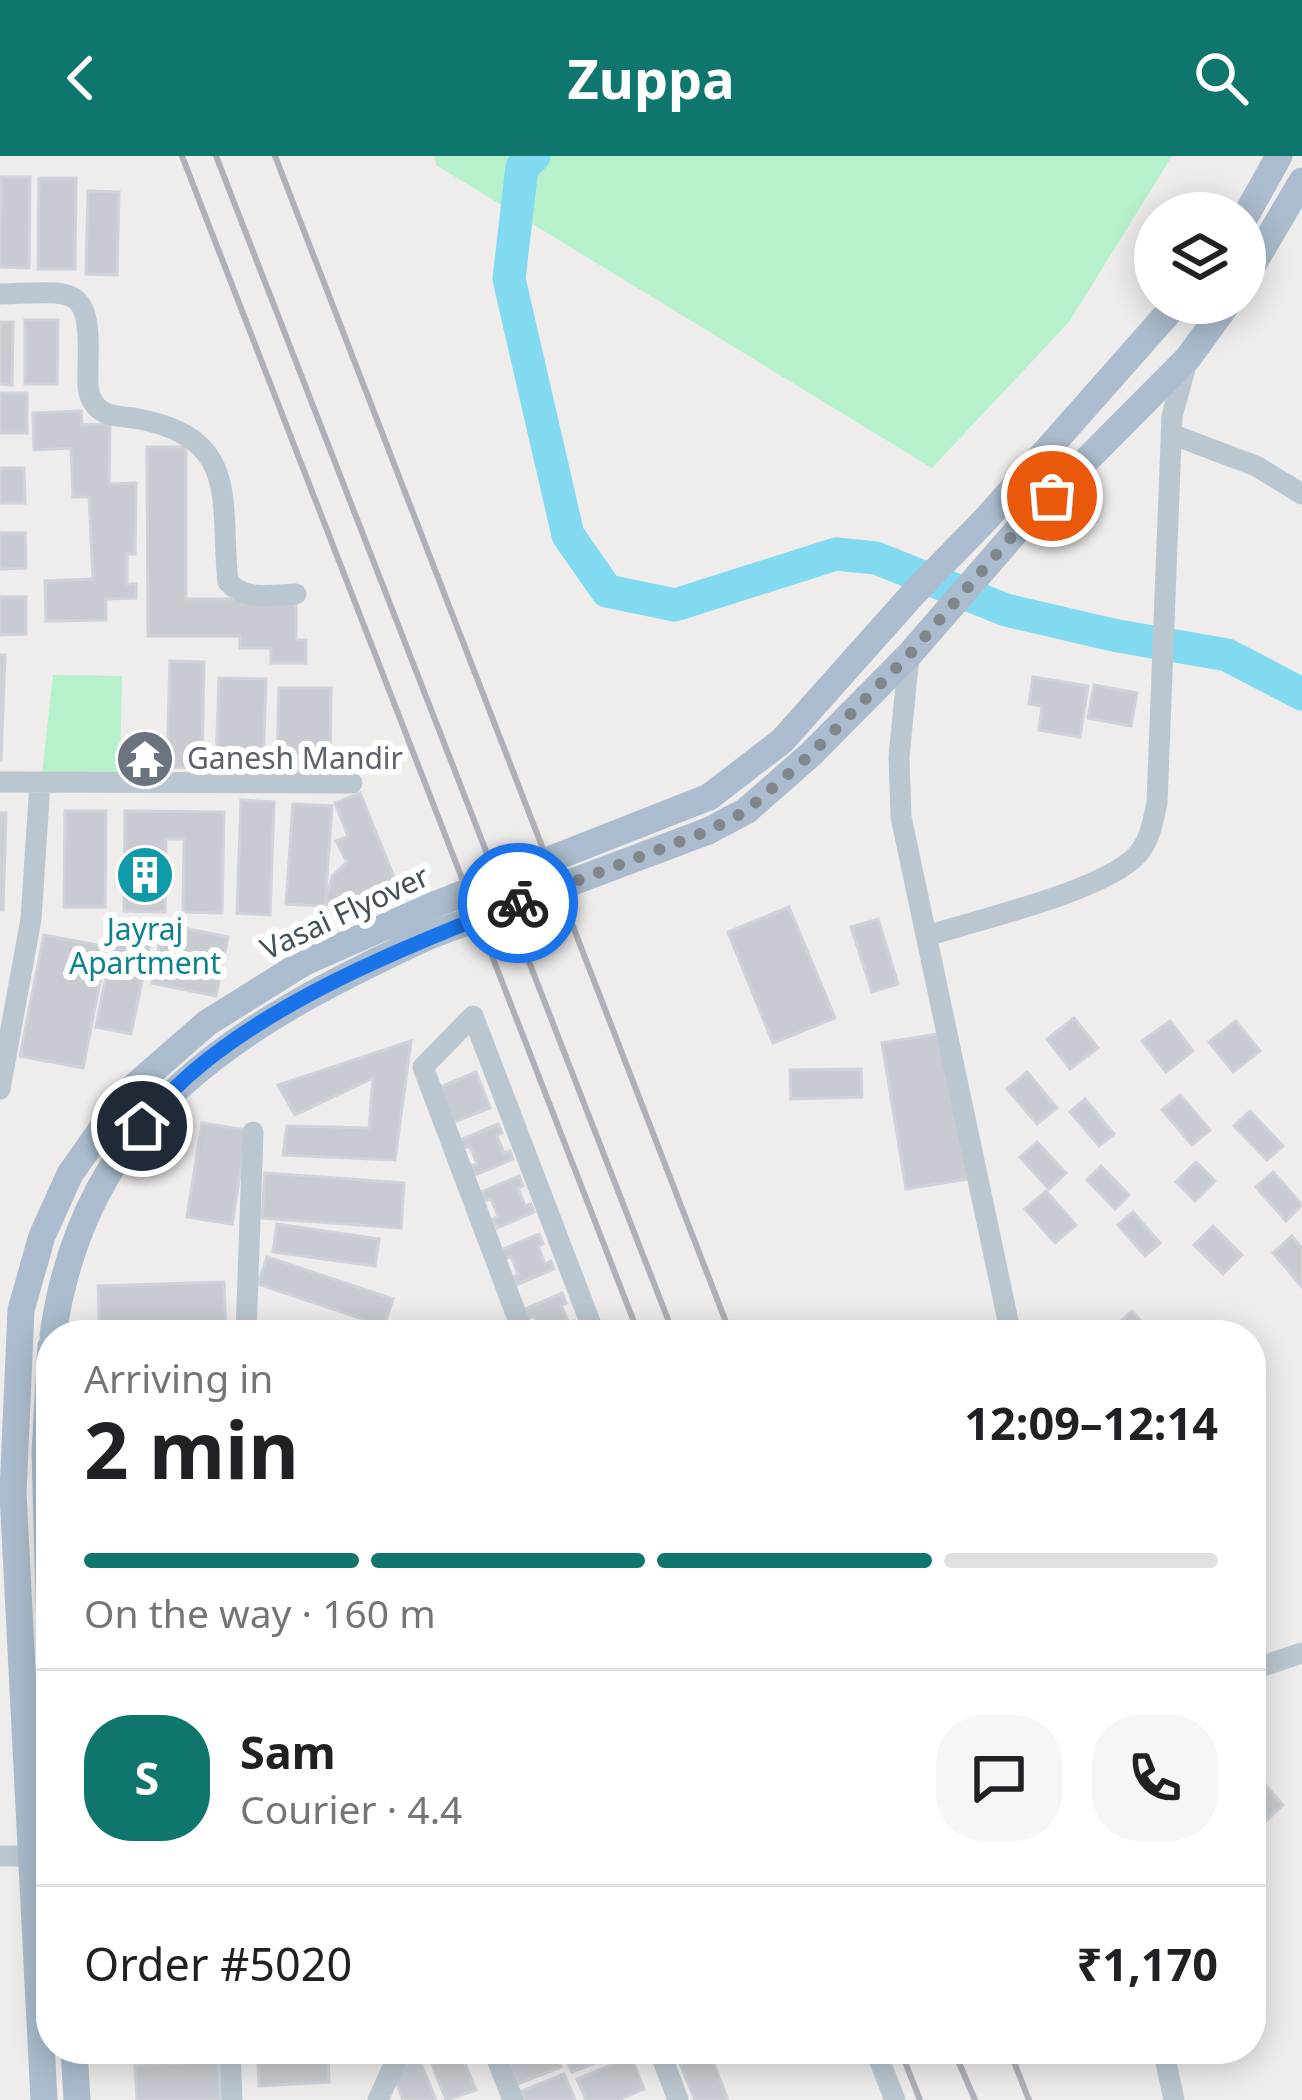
<!DOCTYPE html>
<meta charset="utf-8">
<style>
body{margin:0;font-family:"Noto Sans",sans-serif;background:#f6f6f6;color:#202124;height:100vh;display:flex;flex-direction:column;font-size:45px;white-space:nowrap}
*{box-sizing:border-box;margin:0}
p{font-size:39px;color:#757577}
.icon{flex:none;width:66px;height:66px;fill:none;stroke:currentColor;stroke-width:2;stroke-linecap:round;stroke-linejoin:round}
.map{position:relative;flex:1;overflow:hidden}
.drawer{position:absolute;left:36px;top:1164px;width:1230px;height:744px;display:flex;flex-direction:column;background:#fff;border-radius:48px;box-shadow:0 6px 30px #0003}
.drawer>*{flex:none}
.fabs{position:absolute;left:1134px;top:36px;display:grid;gap:24px}
.fabs a{display:grid;place-items:center;width:132px;height:132px;border-radius:50%;background:#fff;box-shadow:0 6px 30px #0003;font-size:60px}
.pin{position:absolute;display:grid;place-items:center;width:102px;height:102px;color:#fff;margin:-51px;border:6px solid #fff;border-radius:50%;box-shadow:0 3px 12px #0007}
.courier{position:absolute;display:grid;place-items:center;width:120px;height:120px;margin:-60px;border:9px solid #1a73e8;border-radius:50%;background:#fff;color:#222;box-shadow:0 3px 15px #0007}
.summary em{font-style:normal;font-weight:700}
.summary div{display:flex;flex-direction:column-reverse}
.summary{display:flex;align-items:center;justify-content:space-between;height:204px;padding:0 48px}
h1{font-size:78px;font-weight:700;line-height:90px}
.bar{display:grid;grid-template-columns:repeat(4,1fr);gap:18px 12px;align-content:center;height:144px;padding:0 48px}
.bar i{height:15px;border-radius:9px;background:#e0e0e0}
.bar .selected{background:#0f766e}
.bar p{grid-column:span 4}
.line{display:flex;align-items:center;gap:30px;padding:0 48px;border-top:3px solid #e0e0e0}
.line div{flex:1}
.round{display:grid;place-items:center;flex:none;width:126px;height:126px;border-radius:48px;background:#f6f6f6}
header{display:flex;justify-content:space-between;align-items:center;height:156px;padding:0 48px;background:#0f766e;color:#fff;font-size:54px;font-weight:700}
.map>svg:first-child{display:block}
</style>
<header><svg class="icon" aria-label="back" viewBox="0 0 24 24"><path d="M15 5l-7 7 7 7"/></svg>Zuppa<svg class="icon" aria-label="search" viewBox="0 0 24 24"><circle cx="10" cy="10" r="6"/><path d="M15 15l6 6"/></svg></header>
<div class="map">
<svg width="1302" height="1944" viewBox="0 0 1302 1944">
<rect width="100%" height="100%" fill="#efecec"/>
<path fill="#b6f1cc" d="M434 0H1172L1069 166 932 312 436 9Z
M53 519 122 520 120 616 42 618Z"/>
<g fill="none" stroke-linecap="round" stroke-linejoin="round">
<path stroke="#81daf0" stroke-width="33" d="M534 0 522 11 509 123 568 379 607 435 675 449 836 398 876 402 1006 454 1113 479 1227 499 1302 538"/>
</g>
<path fill="#c8cbd1" stroke="#cfd2d8" stroke-width="3" d="M1 21H30L29 112 0 111Z
M39 22H76L75 113H38Z
M88 35 119 36 117 119 86 118Z
M25 164H58L57 228H25Z
M0 166H13L12 229 0 228Z
M0 237H27V277H0Z
M81 255 82 269 110 268 109 328 136 327 135 398H127V428H136V442L106 443V464L46 465 45 425 93 423 89 341H73L71 292 34 294 33 257Z
M147 291H186V443H296V484H306V507H271V492H240V480H148Z
M0 312H24L25 347H0Z
M0 377H25L26 412 0 413Z
M0 441H26V478L0 479Z
M0 499H5L1 604H0Z
M170 505 204 506 202 612 167 611Z
M1033 521 1088 530 1080 581 1039 574 1042 550 1029 548Z
M219 522 266 523 263 610 216 609Z
M1094 529 1137 537 1131 570 1088 562Z
M279 532H331L330 615 277 614Z
M360 637 398 731 332 757 326 744 332 720 347 706 336 685 348 680 335 647Z
M241 644 274 646 270 759 237 757Z
M293 648 332 650 325 750 286 748Z
M65 655H106L105 751H64Z
M125 655 224 656 222 757 183 756 184 683H166L165 756 124 755Z
M0 657H6L3 754H0Z
M789 751 835 862 773 887 728 776Z
M878 763 898 828 872 836 851 771Z
M163 768 228 781 216 840 152 827Z
M44 779 107 791 83 912 20 900Z
M114 779 150 786 131 878 96 871Z
M1074 862 1098 892 1070 913 1047 883Z
M1170 865 1193 895 1166 916 1142 885Z
M1236 865 1260 895 1233 916 1209 886Z
M944 877 968 1023 906 1033 882 887Z
M411 885 395 1004 283 999 287 970 369 972 373 922 295 959 278 929Z
M861 913 862 941 791 943 790 914Z
M476 916 490 952 454 966 440 931Z
M1027 916 1057 952 1037 968 1007 933Z
M1180 939 1210 974 1192 989 1162 954Z
M1085 943 1114 978 1099 990 1070 956Z
M1250 955 1283 990 1267 1004 1234 970Z
M202 967 247 974 232 1068 187 1061Z
M498 968 502 977 497 980 504 997 510 995 513 1003 475 1019 471 1010 477 1008 470 990 464 992 460 984Z
M1037 986 1066 1017 1049 1033 1020 1001Z
M1196 1006 1215 1025 1195 1045 1176 1026Z
M1101 1010 1129 1039 1115 1053 1087 1024Z
M1273 1016 1302 1049 1286 1065 1256 1031Z
M265 1017 404 1027 401 1072 262 1062Z
M519 1020 523 1030 518 1032 525 1050 531 1048 534 1056 497 1072 493 1063 498 1060 491 1043 485 1045 481 1036Z
M1046 1035 1076 1069 1055 1087 1025 1053Z
M1133 1056 1160 1087 1145 1100 1118 1069Z
M277 1068 379 1083 375 1110 273 1096Z
M1213 1070 1242 1099 1223 1118 1194 1089Z
M539 1078 543 1088 538 1090 545 1108 551 1105 554 1113 516 1129 513 1121 518 1118 511 1100 505 1103 501 1094Z
M1292 1080 1302 1092V1131L1273 1097Z
M267 1101 393 1143 384 1170 258 1128Z
M224 1126 226 1179H100L98 1130Z
M562 1137 566 1147 561 1150 569 1167 574 1165 578 1173 563 1179H538L542 1177 534 1160 528 1162 525 1153Z
M1132 1155 1153 1179H1114L1110 1175Z
M1251 1613 1283 1649 1258 1672 1251 1664Z
M257 1893H328L329 1926 259 1930Z
M426 1893H459L476 1934 446 1944Z
M524 1893H553L561 1911 518 1928 506 1900Z
M562 1893H625L626 1895 572 1916Z
M674 1893H708L728 1944H695Z
M631 1901 644 1933 618 1944H586L577 1923Z
M419 1903 436 1944H403L391 1914Z
M218 1905 220 1944H137L135 1910Z
M564 1918 575 1944H525L522 1935Z"/>
<g fill="none" stroke-linecap="round" stroke-linejoin="round">
<path stroke="#bbc7d0" stroke-width="21" d="M0 138C75 136 91 126 88 210 88 222 86 235 93 246 102 261 119 260 134 262 243 281 219 346 228 426 245 445 272 439 296 438
M1171 278 1256 310 1302 338
M909 499 899 601 901 661 1011 1179
M0 626 352 627
M927 780C977 764 1104 735 1137 699 1150 685 1153 665 1157 647L1172 260 1188 202
M0 933 31 763 40 627
M246 1179 253 976
M524 1179 423 911 473 860 595 1179
M1251 1514 1302 1497
M0 1700H51
M230 1893 232 1944
M493 1893 513 1944
M659 1893 678 1944
M875 1893 895 1944
M1163 1893 1174 1944
M378 1944 401 1893"/>
<path stroke="#aabccd" stroke-width="27" d="M1245 61 1279 0
M1245 122 1302 25
M709 641 782 585 913 438 986 363 1177 147
M708 675 746 655 811 598 909 499 1021 370 1188 202 1228 147
M53 1179C85 954 240 868 429 780
M51 1190 45 1296 51 1511
M74 1893 77 1944
M44 1944 13 1337 21 1154 42 1080 70 1018 128 936 207 867 303 807 434 749"/>
<path stroke="#aeb1b7" stroke-width="6" d="M182 0 639 1179
M216 0 674 1179
M275 0 731 1179
M900 1893 920 1944
M953 1893 975 1944
M1009 1893 1029 1944"/>
<path stroke="#aabccd" stroke-width="27" d="M434 749 709 641
M429 780 708 675"/>
</g>
<g fill="none" stroke-linecap="round" stroke-linejoin="round">
<path stroke="#7f878d" stroke-width="12" stroke-dasharray="0 21.6" d="M518 747 708 675 746 655 811 598 909 499 1021 370 1052 340"/>
<path stroke="#1a73e8" stroke-width="15" d="M142 970C219 864 399 792 518 747"/>
</g>
<defs>
<g id="temple-disc" transform="scale(3)"><circle r="9.5" fill="#6b7280" stroke="#fff"/><path d="M0-6L5-2H3V0L6.5 2.5H4V6H1.5V3h-3V6H-4V2.5H-6.5L-3 0V-2H-5Z" fill="#fff"/></g>
<g id="building-disc" transform="scale(3)"><circle r="9.5" fill="#0f9aa8" stroke="#fff"/><path d="M-4-6H4V6H1V3H-1V6H-4ZM-2.5-4.3h1.7v1.8h-1.7ZM.8-4.3h1.7v1.8H.8ZM-2.5-1h1.7V.8h-1.7ZM.8-1h1.7V.8H.8Z" fill="#fff"/></g>
</defs>
<g fill-rule="evenodd">
<use href="#temple-disc" x="145" y="603"/>
<use href="#building-disc" x="145" y="719"/>
</g>
<g text-anchor="middle" stroke-width="12" stroke-linejoin="round" paint-order="stroke">
<g font-size="30" fill="#5b616d" stroke="#fff" text-anchor="start">
<text x="187" y="613">Ganesh Mandir</text>
</g>
<g font-size="30" fill="#43505a" stroke="#fff">
<text transform="translate(345 757) rotate(-25)" y="10">Vasai Flyover</text>
</g>
<g font-size="30" fill="#0d838f" stroke="#fff">
<text x="145" y="784">Jayraj<tspan x="145" dy="34">Apartment</tspan></text>
</g>
</g>
</svg>
<div class="fabs">
<a><svg class="icon" aria-label="layers" viewBox="0 0 24 24"><path d="M12 4l9 5-9 5-9-5zM3 14l9 5 9-5"/></svg></a>
</div>
<div class="pin" style="left:1052px;top:340px;background:#ea580c"><svg class="icon" aria-label="bag" viewBox="0 0 24 24"><path d="M5 8h14l-1 12H6zM9 8a3 3 0 0 1 6 0"/></svg></div>
<div class="pin" style="left:142px;top:970px;background:#1f2937"><svg class="icon" aria-label="home" viewBox="0 0 24 24"><path d="M3 11l9-7 9 7M6 9v11h12V9"/></svg></div>
<div class="courier" style="left:518px;top:747px"><svg class="icon" aria-label="bike" viewBox="0 0 24 24"><circle cx="6" cy="16" r="4"/><circle cx="18" cy="16" r="4"/><path d="M6 16l4-8h5l3 8M10 8l3 8H6M13 5h3"/></svg></div>
<section class="drawer">
<div class="summary"><div><h1>2 min</h1><p>Arriving in</p></div><em>12:09–12:14</em></div>
<div class="bar"><i class="selected"></i><i class="selected"></i><i class="selected"></i><i></i><p>On the way · 160 m</p></div>
<div class="line" style="height:216px"><b class="round" style="background:#0f766e;color:#fff">S</b><div><b>Sam</b><p>Courier · 4.4</p></div><a class="round"><svg class="icon" aria-label="chat" viewBox="0 0 24 24"><path d="M4 5h16v11H9l-5 4z"/></svg></a><a class="round"><svg class="icon" aria-label="phone" viewBox="0 0 24 24"><path d="M5 4h4l2 5-3 2q2 4 5 5l2-3 5 2v4C11 20 4 13 5 4z"/></svg></a></div>
<div class="line" style="height:156px"><div>Order #5020</div><b>₹1,170</b></div>
</section>
</div>
